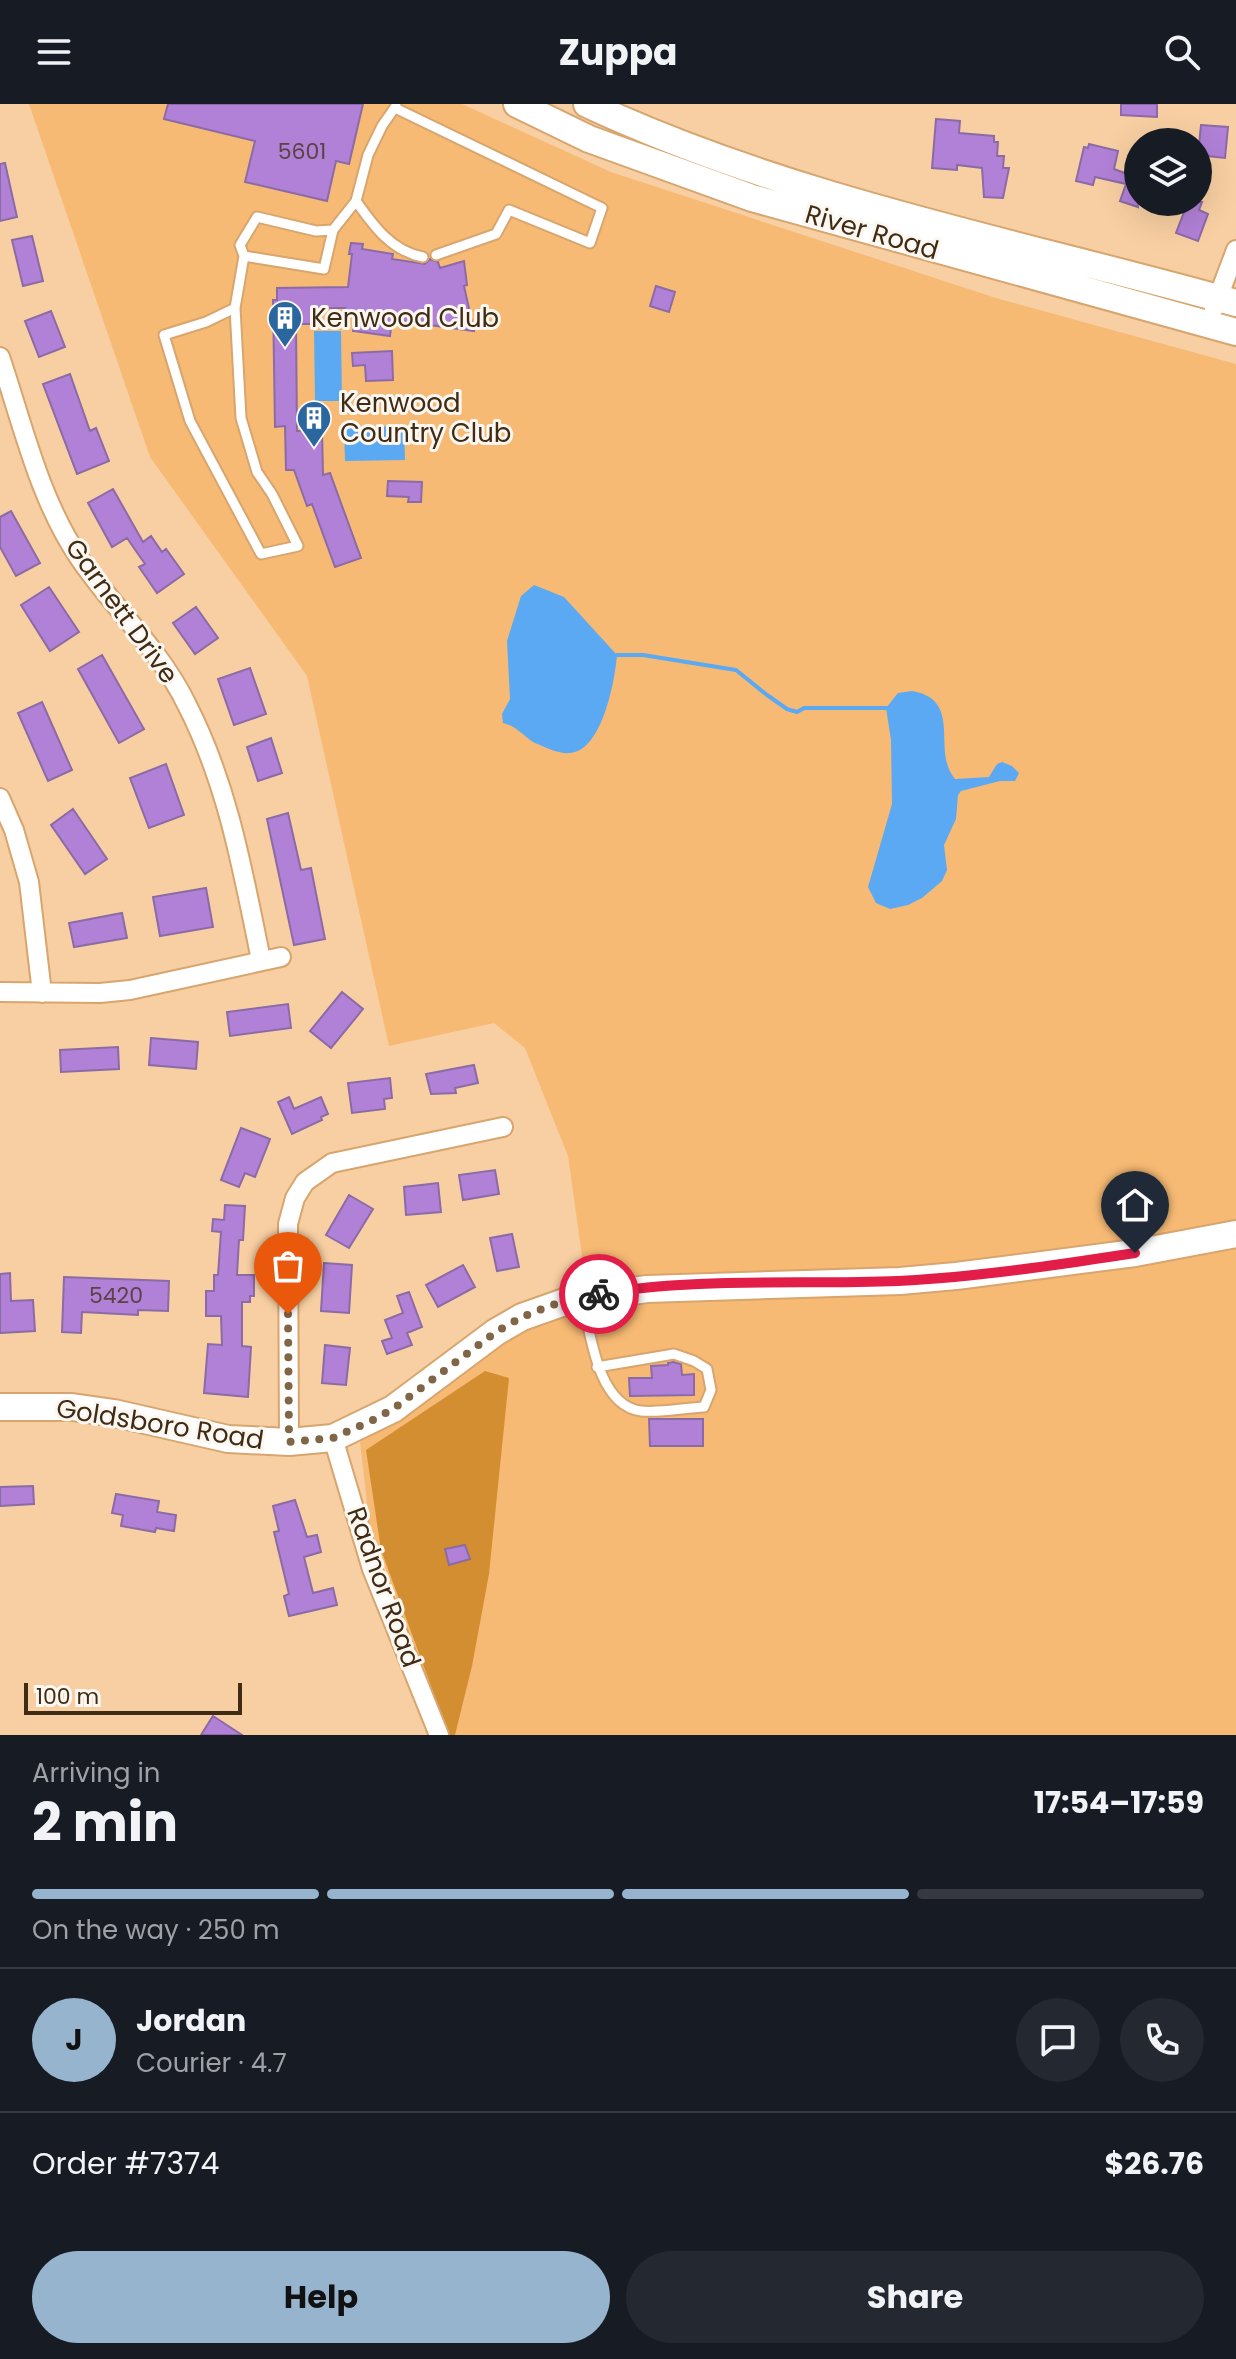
<!DOCTYPE html>
<meta charset="utf-8">
<style>
body{margin:0;font-family:Poppins,sans-serif;background:#242831;color:#f1f3f6;height:100vh;display:flex;flex-direction:column;font-size:30px;white-space:nowrap}
*{box-sizing:border-box;margin:0}
p{font-size:26px;color:#9ea1a6}
.icon{flex:none;width:44px;height:44px;fill:none;stroke:currentColor;stroke-width:2;stroke-linecap:round;stroke-linejoin:round}
.map{position:relative;height:1631px;overflow:hidden}
.side{display:flex;flex-direction:column;background:#171b24;flex:1}
.side>*{flex:none}
.tools{position:absolute;left:1124px;top:24px;display:grid;gap:16px}
.tools a{display:grid;place-items:center;width:88px;height:88px;border-radius:50%;background:#171b24;box-shadow:0 8px 32px #0002;font-size:40px}
.scale{position:absolute;left:24px;bottom:20px;width:218px;box-sizing:border-box;padding-left:8px;border:4px solid #402c14;border-top:0;font-size:22px;line-height:28px;white-space:nowrap;color:#402c14;-webkit-text-stroke:6px #fdf7f2;paint-order:stroke}
.pin{position:absolute;display:grid;place-items:center;width:68px;height:68px;color:#fff;margin:-82px -34px;border-radius:50% 50% 50% 0;rotate:-45deg;box-shadow:0 0 8px #0007}
.pin .icon{rotate:45deg}
.courier{position:absolute;display:grid;place-items:center;width:80px;height:80px;margin:-40px;border:6px solid #e11d48;border-radius:50%;background:#fff;color:#222;box-shadow:0 2px 10px #0007}
.overview em{font-style:normal;font-weight:700}
.overview div{display:flex;flex-direction:column-reverse}
.overview{display:flex;align-items:center;justify-content:space-between;height:136px;padding:0 32px}
h1{font-size:52px;font-weight:700;line-height:60px}
.bar{display:grid;grid-template-columns:repeat(4,1fr);gap:12px 8px;align-content:center;height:96px;padding:0 32px}
.bar i{height:10px;border-radius:6px;background:#363941}
.bar .current{background:#97b4ce}
.bar p{grid-column:span 4}
.line{display:flex;align-items:center;gap:20px;padding:0 32px;border-top:2px solid #363941}
.line div{flex:1}
.round{display:grid;place-items:center;flex:none;width:84px;height:84px;border-radius:42px;background:#242831}
.button{display:flex;gap:16px;margin-top:auto;padding:16px 32px}
.button a{flex:1;height:92px;border-radius:48px;background:#97b4ce;color:#111;font-size:32px;font-weight:700;line-height:92px;text-align:center}
.button a+a{background:#242831;color:#f1f3f6}
header{display:flex;justify-content:space-between;align-items:center;height:104px;padding:0 32px;background:#171b24;font-size:36px;font-weight:700}
.map>svg:first-child{display:block}
</style>
<header><svg class="icon" aria-label="menu" viewBox="0 0 24 24"><path d="M4 6h16M4 12h16M4 18h16"/></svg>Zuppa<svg class="icon" aria-label="search" viewBox="0 0 24 24"><circle cx="10" cy="10" r="6"/><path d="M15 15l6 6"/></svg></header>
<div class="map">
<svg width="1236" height="1631" viewBox="0 0 1236 1631">
<rect width="100%" height="100%" fill="#f8cfa2"/>
<path fill="#f7ba74" d="M29 0H462L611 68 996 194 1236 260V1631H447L426 1579 369 1417 360 1338 395 1318 506 1236 567 1209 582 1168 583 1159 568 1052 525 944 494 919 389 942 307 572 150 353Z"/>
<path fill="#d48e32" d="M485 1267 509 1274 489 1470 472 1562 455 1631H449L381 1446 366 1346Z"/>
<path fill="#5ba9f3" d="M314 227H341L342 297H315Z
M404 322 405 356 345 357 344 323Z
M534 481 564 493 617 551C615 577 602 647 570 649 560 650 549 645 540 641 525 636 519 622 503 619L502 610 510 595 507 537 521 492Z
M912 587C964 596 931 647 955 675L989 673 997 660 1002 658 1012 662 1019 669 1015 677H1000L961 687 958 691 956 715 944 741 947 766 942 777 922 794 908 801 890 805 876 799 868 783 892 700 891 636 886 604 898 589Z"/>
<g fill="none" stroke-linecap="round" stroke-linejoin="round">
<path stroke="#5ba9f3" stroke-width="4" d="M617 551H643L736 566 767 591 787 605 797 608 804 604H886"/>
</g>
<path fill="#b180d7" stroke="#8b6ba5" stroke-width="2" d="M168 0H363L349 60 336 57 327 97 245 78 255 37 164 15Z
M1121 0H1157V13L1121 11Z
M936 15 960 17 959 29 994 32V38H998L997 52H1004L1003 64H1009L1003 94 984 93 982 64 957 61V66L932 64Z
M1201 21 1228 23 1225 54 1198 51Z
M1089 40 1118 47 1114 65 1138 74V103L1120 97 1126 80 1095 73 1093 81 1076 77 1084 43 1088 44Z
M5 59 17 113 0 117V60Z
M1188 98H1202L1199 106 1208 110 1198 137 1176 129Z
M32 132 43 177 23 182 12 136Z
M351 139 363 140 362 145 393 150 392 155 425 160 430 155 438 158 440 164 464 157 467 181 464 182 474 227 392 216 390 232 353 227 355 211 344 210 345 204H318V220H296L297 327 322 326 323 371 330 369 361 454 335 463 312 400 307 402 294 366H286L285 322 275 323 273 196H277V184L348 183 352 150H349Z
M656 182 675 188 669 208 650 202Z
M51 207 65 243 39 253 25 217Z
M392 247 393 276 366 277 365 261 353 262 352 249Z
M70 270 90 327 96 324 109 357 77 370 43 280Z
M388 377 422 378 421 398H408L409 393 387 392Z
M113 385 143 438 151 432 162 448 166 445 184 470 157 489 139 463 145 460 127 434 112 443 88 399Z
M11 407 40 459 16 472 0 443V413Z
M49 483 79 528 50 547 21 501Z
M196 503 218 534 195 550 173 519Z
M102 551 144 625 119 639 78 565Z
M250 564 266 610 234 621 218 575Z
M42 598 72 666 48 677 18 609Z
M271 634 282 669 258 677 247 643Z
M166 660 184 711 149 724 130 674Z
M73 705 107 755 85 770 51 721Z
M288 709 301 766 311 764 325 835 294 841 267 715Z
M206 784 213 823 160 832 153 793Z
M122 809 127 834 74 843 69 819Z
M342 888 363 905 331 944 310 927Z
M288 900 291 924 230 932 227 908Z
M151 934 198 938 196 965 149 961Z
M118 943 119 965 61 968 60 946Z
M474 961 478 979 455 984 456 989 431 990 426 970Z
M390 974 392 994 384 995 385 1005 352 1009 348 979Z
M289 993 294 1005 321 993 328 1010 321 1013 322 1016 292 1030 278 998Z
M241 1024 270 1035 255 1073 245 1069 239 1083 221 1076Z
M495 1066 499 1090 463 1096 459 1071Z
M438 1079 441 1108 406 1111 404 1083Z
M349 1091 373 1105 349 1144 326 1131Z
M225 1101 245 1102 243 1136H239L237 1171H254V1192H250V1198H242V1242L251 1243 248 1293 204 1289 208 1240 222 1241 221 1212H206V1187H214V1171H218L221 1128 212 1127 213 1115 224 1116Z
M512 1130 519 1163 497 1167 490 1134Z
M324 1159 352 1161 349 1209 321 1207Z
M463 1161 475 1183 438 1203 426 1181Z
M10 1169 11 1197 33 1196 35 1227 0 1229V1170Z
M64 1173 169 1177 168 1207 138 1206V1211L82 1208 81 1229 62 1228Z
M409 1188 422 1223 407 1229 412 1241 387 1250 382 1237 392 1234 385 1216 403 1209 397 1192Z
M325 1241 350 1244 346 1281 322 1279Z
M673 1258 681 1260 682 1271 694 1270V1291L630 1292 629 1274H652L651 1262 668 1261V1259Z
M649 1315H703V1342H650Z
M33 1382 34 1400 0 1402V1383Z
M116 1390 159 1397 157 1408 176 1411 174 1427 156 1424 155 1428 121 1422 123 1411 112 1409Z
M295 1396 307 1433 317 1431 321 1448 304 1453 313 1489 333 1484 337 1501 289 1512 284 1492 289 1490 274 1428 279 1427 273 1402Z
M465 1441 470 1455 449 1461 445 1445Z
M213 1612 242 1631H201Z"/>
<g fill="none" stroke-linecap="round" stroke-linejoin="round">
<g stroke="#d7a56d" stroke-width="13">
<path id="lane" d="M395 4 602 104 590 139 509 106 496 130 436 151
M356 97C373 121 391 147 423 153
M333 126 316 127 257 113 240 141 244 152 324 165 333 126 356 97 368 51 382 22 396 2
M235 204 206 218 164 231 190 317 261 450 298 442 272 390 257 368 241 314 235 204 244 152
M583 1197C590 1229 598 1302 641 1307 661 1309 684 1304 704 1303L711 1286 707 1265 694 1257 674 1250 597 1263"/>
</g>
<g stroke="#d7a56d" stroke-width="22">
<path id="street" d="M1214 204 1236 146
M0 253C23 321 39 395 80 455 114 505 160 545 187 601 228 681 243 768 261 856
M0 694 14 726 29 778 42 889
M0 888 100 889 130 886 281 853
M333 1334 372 1465 439 1631
M289 1338 288 1120 295 1094 305 1078 332 1059 503 1023"/>
</g>
<g stroke="#d7a56d" stroke-width="30">
<path id="primary" d="M517 0 589 35 752 94 1236 228
M587 0C793 96 1018 138 1236 199
M0 1303H72L114 1309 228 1335 289 1338 333 1334 393 1305 496 1228 522 1213 573 1195 647 1185 900 1177 956 1172 1135 1149 1236 1130"/>
</g>
<use href="#lane" stroke="#fff" stroke-width="9"/>
<use href="#street" stroke="#fff" stroke-width="18"/>
<use href="#primary" stroke="#fff" stroke-width="26"/>
</g>
<g fill="none" stroke-linecap="round" stroke-linejoin="round">
<path stroke="#806546" stroke-width="8" stroke-dasharray="0 14.4" d="M288 1210 289 1338 333 1334 373 1316 393 1305 496 1228 522 1213 552 1201 599 1190"/>
<path stroke="#e11d48" stroke-width="10" d="M599 1190C694 1173 801 1181 898 1177 977 1173 1057 1161 1135 1149"/>
</g>
<defs>
<g id="building-pin" transform="scale(1.8)"><path d="M0 17L-7.5 6A9.5 9.5 0 1 1 7.5 6Z" fill="#2a679e" stroke="#fdf7f2"/><path d="M-4-6H4V6H1V3H-1V6H-4ZM-2.5-4.3h1.7v1.8h-1.7ZM.8-4.3h1.7v1.8H.8ZM-2.5-1h1.7V.8h-1.7ZM.8-1h1.7V.8H.8Z" fill="#fff"/></g>
</defs>
<g fill-rule="evenodd">
<use href="#building-pin" x="285" y="214"/>
<use href="#building-pin" x="314" y="314"/>
</g>
<g text-anchor="middle" stroke-width="6" stroke-linejoin="round" paint-order="stroke">
<g font-size="22" fill="#5c4145">
<text x="302" y="55">5601</text>
<text x="116" y="1199">5420</text>
</g>
<g font-size="26" fill="#402c14" stroke="#fdf7f2">
<text transform="translate(872 128) rotate(16)" y="9">River Road</text>
<text transform="translate(122 507) rotate(54)" y="9">Garnett Drive</text>
<text transform="translate(160 1320) rotate(9)" y="9">Goldsboro Road</text>
<text transform="translate(384 1483) rotate(70)" y="9">Radnor Road</text>
</g>
<g font-size="26" fill="#402c14" stroke="#fdf7f2" text-anchor="start">
<text x="311" y="223">Kenwood Club</text>
<text x="340" y="308">Kenwood<tspan x="340" dy="30">Country Club</tspan></text>
</g>
</g>
</svg>
<div class="tools">
<a><svg class="icon" aria-label="layers" viewBox="0 0 24 24"><path d="M12 4l9 5-9 5-9-5zM3 14l9 5 9-5"/></svg></a>
</div>
<div class="scale">100 m</div>
<div class="pin" style="left:288px;top:1210px;background:#ea580c"><svg class="icon" aria-label="bag" viewBox="0 0 24 24"><path d="M5 8h14l-1 12H6zM9 8a3 3 0 0 1 6 0"/></svg></div>
<div class="pin" style="left:1135px;top:1149px;background:#1f2937"><svg class="icon" aria-label="home" viewBox="0 0 24 24"><path d="M3 11l9-7 9 7M6 9v11h12V9"/></svg></div>
<div class="courier" style="left:599px;top:1190px"><svg class="icon" aria-label="bike" viewBox="0 0 24 24"><circle cx="6" cy="16" r="4"/><circle cx="18" cy="16" r="4"/><path d="M6 16l4-8h5l3 8M10 8l3 8H6M13 5h3"/></svg></div>
</div>
<section class="side">
<div class="overview"><div><h1>2 min</h1><p>Arriving in</p></div><em>17:54–17:59</em></div>
<div class="bar"><i class="current"></i><i class="current"></i><i class="current"></i><i></i><p>On the way · 250 m</p></div>
<div class="line" style="height:144px"><b class="round" style="background:#97b4ce;color:#111">J</b><div><b>Jordan</b><p>Courier · 4.7</p></div><a class="round"><svg class="icon" aria-label="chat" viewBox="0 0 24 24"><path d="M4 5h16v11H9l-5 4z"/></svg></a><a class="round"><svg class="icon" aria-label="phone" viewBox="0 0 24 24"><path d="M5 4h4l2 5-3 2q2 4 5 5l2-3 5 2v4C11 20 4 13 5 4z"/></svg></a></div>
<div class="line" style="height:104px"><div>Order #7374</div><b>$26.76</b></div>
<div class="button"><a>Help</a><a>Share</a></div>
</section>
